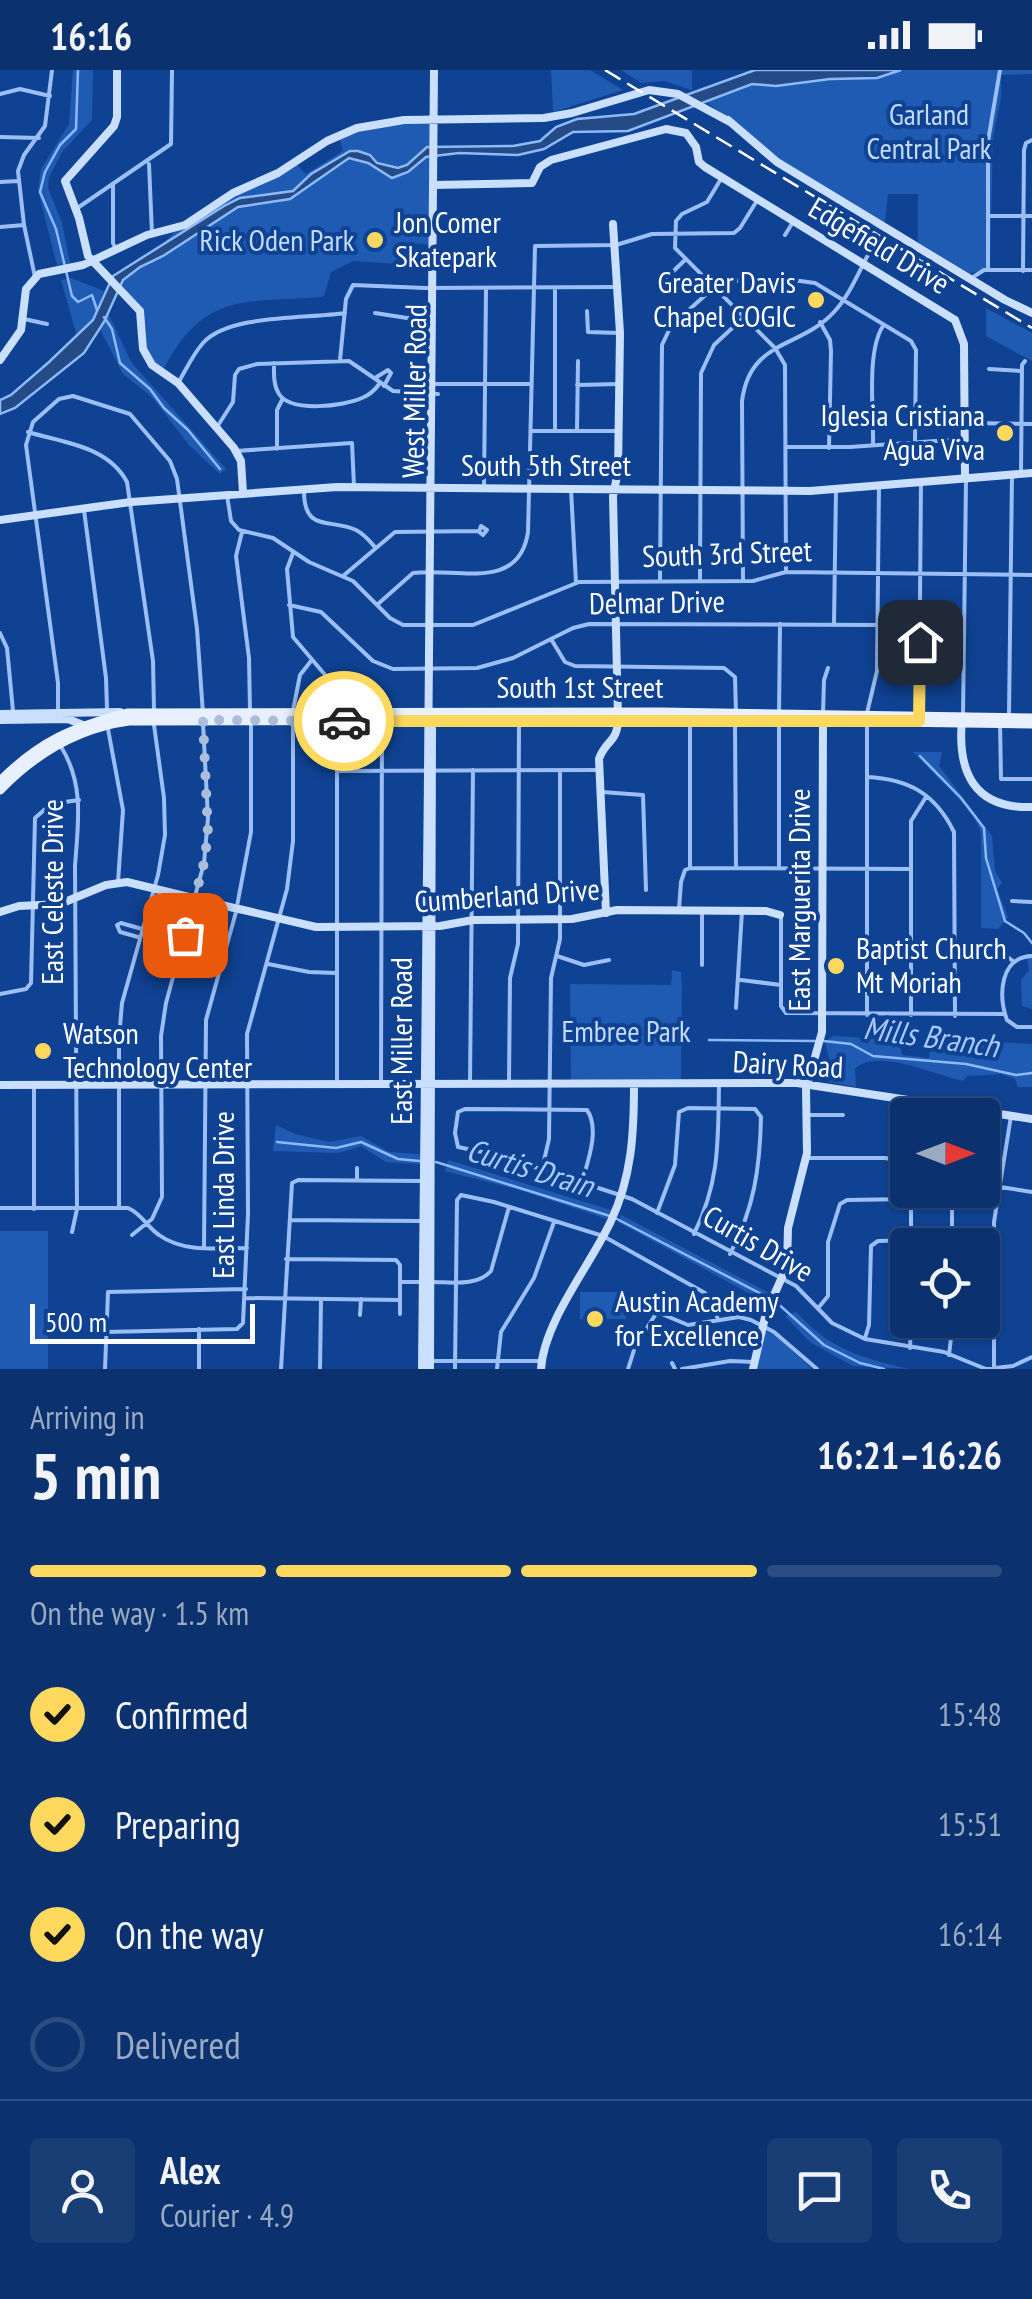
<!DOCTYPE html>
<meta charset="utf-8">
<style>
body{margin:0;font-family:"PT Sans Narrow",sans-serif;background:#193e76;color:#f1f3f6;height:100vh;display:flex;flex-direction:column;font-size:38px;white-space:nowrap}
*{box-sizing:border-box;margin:0}
p{font-size:32px;color:#9aaac2}
.icon{flex:none;width:55px;height:55px;fill:none;stroke:currentColor;stroke-width:2;stroke-linecap:round;stroke-linejoin:round}
.map{position:relative;height:1299px;overflow:hidden}
.sheet{display:flex;flex-direction:column;background:#0b326e;flex:1}
.sheet>*{flex:none}
.needle{width:65px;rotate:90deg}
.fabs{position:absolute;left:890px;top:1028px;display:grid;gap:20px}
.fabs a{display:grid;place-items:center;width:110px;height:110px;border-radius:10px;background:#0b326e;box-shadow:0 2px 8px #0004,0 0 0 2px #2b4d81;font-size:50px}
.scale{position:absolute;left:30px;bottom:25px;width:225px;box-sizing:border-box;padding-left:10px;border:5px solid #fff;border-top:0;font-size:28px;line-height:35px;white-space:nowrap;color:#fff;-webkit-text-stroke:8px #0f4293;paint-order:stroke}
.pin{position:absolute;display:grid;place-items:center;width:85px;height:85px;color:#fff;margin:-42px;border-radius:20px;box-shadow:0 5px 15px #0006}
.courier{position:absolute;display:grid;place-items:center;width:100px;height:100px;margin:-50px;border:8px solid #ffd85e;border-radius:50%;background:#fff;color:#222;box-shadow:0 2px 12px #0007}
.overview em{font-style:normal;font-weight:800}
.overview div{display:flex;flex-direction:column-reverse}
.overview{display:flex;align-items:center;justify-content:space-between;height:170px;padding:0 30px}
h1{font-size:65px;font-weight:800;line-height:75px}
.bar{display:grid;grid-template-columns:repeat(4,1fr);gap:15px 10px;align-content:center;height:120px;padding:0 30px}
.bar i{height:12px;border-radius:8px;background:#2b4d81}
.bar .selected{background:#ffd85e}
.bar p{grid-column:span 4}
.line{display:flex;align-items:center;gap:25px;padding:0 30px;border-top:2px solid #2b4d81}
.line div{flex:1}
.round{display:grid;place-items:center;flex:none;width:105px;height:105px;border-radius:10px;background:#193e76}
ol{padding:0 30px;list-style:none}
li{display:flex;align-items:center;gap:30px;height:110px}
li p{margin-inline-start:auto}
li .icon{padding:10px;border-radius:50%;background:#ffd85e;color:#111;stroke-width:4}
li:last-child{color:#9aaac2}
li i{width:55px;height:55px;border:5px solid #2b4d81;border-radius:50%}
.status{display:flex;justify-content:space-between;align-items:center;height:70px;padding:0 50px;background:#0b326e;direction:ltr}
.status svg{height:28px;fill:currentColor}
.map>svg:first-child{display:block}
</style>
<div class="status"><b>16:16</b><svg viewBox="0 0 49 12"><path d="M0 12V9h3v3zM5 12V6h3v6zM10 12V3h3v9zM15 12V0h3v12zM26 1h20v11H26zM47 4h2v5h-2z"/></svg></div>
<div class="map">
<svg width="1032" height="1299" viewBox="0 0 1032 1299">
<rect width="100%" height="100%" fill="#0f4293"/>
<path fill="#205bb3" d="M73 0H93L92 50 62 82 49 107 48 118 62 153 70 193 57 195 38 120 41 99 69 54Z
M551 0H590L623 20 553 42Z
M621 0H692V20L664 11 641 13Z
M901 0H1032V4L1001 5V28L993 66 990 197 969 204 918 172V124H888L885 153 779 89 705 31 752 14 776 16 830 9 877 8Z
M431 52 432 175 399 172 398 194 353 191 331 202 324 226 321 227C242 233 204 222 163 300 139 284 150 270 143 248 139 234 122 218 113 207L160 178 173 163 212 137 296 94 306 104 343 81 339 67 378 55Z
M71 208 104 221 93 250 77 266 61 210Z
M986 238 1032 263V291L986 266Z
M108 243 131 292 226 399 220 404 189 375 152 327 123 304 100 259Z
M913 682H942L939 696 992 766 995 801 1002 813 997 819 1008 847 998 859 981 858V763L974 747 958 728Z
M1027 887H1032V939L1022 936 1021 910 1029 900Z
M672 900 681 902 682 915 681 1010 571 1011 570 914 671 915Z
M833 966 900 970 902 985 929 988 930 971 937 969 1032 974V1017H1018L1015 1009 1001 1004 967 1006 963 1011C937 1006 877 977 855 999L856 1017 828 1012V1008L833 1007 825 972Z
M276 1055 295 1064 329 1072 361 1066 389 1082 420 1084V1094L386 1092 361 1076 338 1083 273 1081Z
M448 1090 611 1140 607 1149 520 1120 445 1101Z
M621 1145 769 1223 765 1232 618 1152Z
M0 1161H48V1299H0Z
M580 1222H626V1249H580Z
M796 1242C829 1279 862 1288 909 1299L853 1296 810 1272 785 1246Z
M764 1260 775 1265 812 1299H756Z"/>
<path fill="#254b87" stroke="#8cb9f8" stroke-width="2.5" d="M755 0H901L877 8 830 9 776 16 752 14 628 61 573 62 544 79 518 85 459 83 426 87 408 102 392 108 368 93 349 88 290 129 238 137 163 186 140 197 123 210 104 252 84 283 15 338 0 344V330L11 325 49 292 93 250 113 206 224 136 240 128 293 121 311 104 350 81H358L370 85 377 93 398 98 407 95 427 77 513 76 540 71 556 57 577 49 634 44Z"/>
<g fill="none" stroke-linecap="round" stroke-linejoin="round">
<path stroke="#8cb9f8" stroke-width="2.5" d="M78 0 76 59 60 75 45 102 40 122 56 159 72 226 78 232 92 225 97 240
M104 247 112 259 120 293 150 319 164 338 188 360 220 399
M920 686 961 728 984 758 986 788 1005 851 1024 863 1032 873
M709 970 816 971
M824 971 851 974 873 986 966 994 1016 1005 1032 1003
M277 1072 336 1078 361 1072 398 1089 420 1091
M436 1092 610 1146
M617 1149 769 1228
M775 1231 824 1275 860 1293 884 1299"/>
<path stroke="#9bbff4" stroke-width="4" d="M0 24 20 19 50 26
M0 67 39 68
M149 94 152 164
M721 109 707 132 682 144 676 151 675 178 775 278 785 295 786 502
M0 112 18 111
M113 115V173L116 180
M76 139 171 74 172 0
M988 146H1032
M0 157 24 155
M785 165 793 152
M988 200V71L1000 0
M1023 201 1024 80 1026 73 1032 70
M35 207 24 155 18 101 24 85 45 56 52 0
M970 209 984 200H1032
M660 214 685 190
M587 241 588 262 620 263
M375 243 407 248 430 246
M24 249 47 254
M820 252 830 270 831 281 829 378
M340 290 346 229 353 215 425 218 617 217
M274 293C274 303 273 315 279 324 291 343 344 336 362 328 370 325 375 320 380 313
M989 299 1022 301
M375 308 388 300 391 303 384 316
M178 313C186 300 193 284 203 273 229 244 306 249 345 243
M436 314H531
M577 315 620 314
M967 353 1032 354
M217 357 233 332 235 305 239 299 257 294 349 291 393 321 438 324
M577 360 578 291
M531 361H619
M555 361V218
M28 362C64 373 108 376 127 412L153 591 154 640
M873 375C874 343 866 282 883 256
M787 377H850L964 369
M277 379V340L282 330
M236 381 352 373 354 416
M1021 403 1022 295 1025 291
M484 418 486 218
M571 419 576 513
M304 421C304 463 330 448 356 460 364 464 369 470 374 476
M227 425 231 451 239 460 273 468 309 492 353 511 390 548 403 555H473L579 512 753 511 786 502 1032 505
M84 440 106 608 107 639
M481 456 487 460 483 465 479 462Z
M242 462 236 486 249 588 250 640
M293 483 287 499 293 567 337 619 345 639
M343 506 395 462 478 461
M660 509 662 275 671 256 721 211 785 209 815 213 911 271 916 280 915 371
M700 511 701 303 714 275 744 247
M743 511 742 331C750 269 800 279 834 242 851 224 861 196 874 174
M378 534 413 503C455 497 519 523 528 462L535 176 616 175 652 164 734 163 740 158 758 129
M289 535 321 542 373 591 393 599 477 598 513 588 573 558 589 554 878 555
M834 554 836 419
M0 563 7 578 13 641
M551 569 565 592 575 596 724 598 735 607 736 643
M293 641 300 605 311 591
M58 643V613L26 375 33 352 59 329 73 326 130 344 170 391 177 409 197 559 203 644
M867 643 877 601 879 414
M779 644 780 554
M823 644 824 610 828 598
M1009 644 1012 404
M963 645 966 410
M919 646 921 411
M867 652V945
M735 653 736 798
M1000 653 1001 709H1032
M779 654V798
M108 659 123 740 118 812
M60 675C85 714 78 753 75 796L77 1139 72 1162
M338 701 599 700
M867 707C908 709 935 723 954 762L955 946
M602 722 643 725 646 820
M690 798 910 799
M1012 831 1032 832
M237 836 251 762V654
M679 839 681 812 685 800 690 798V652
M781 848V936L786 943 1004 944
M138 867 120 862 117 855 121 853 142 859
M1002 883 1013 891
M557 886 584 895 609 890
M1032 886C1000 887 998 925 1007 950L1017 957H1032
M268 894 309 902 337 903
M702 895V840
M741 910 781 915
M0 924 26 919 31 913 35 748 51 734 79 730
M736 938 742 841
M911 945V751L926 727
M509 1012 510 908 518 874 519 652
M337 1013V653
M381 1013 382 652
M470 1014 473 700
M34 1016V1139
M807 1045H843
M808 1088H885L908 1092
M542 1099 549 1069 551 908 560 869V701
M357 1110V1098
M582 1112C588 1091 600 1059 587 1040L465 1039 458 1042 455 1063 458 1077 501 1086 632 1129 796 1216 832 1253 865 1269 944 1282 986 1299 1013 1296 1032 1287
M982 1114 1032 1122
M911 1120V1175
M0 1138H128C142 1144 147 1157 159 1165 184 1183 218 1178 247 1178
M119 1138V968L122 933 158 805 165 765 164 728 154 655
M657 1143 675 1095 679 1042 688 1038 755 1039 761 1047C760 1098 754 1139 730 1184
M291 1150 421 1151
M694 1164C720 1111 718 1071 719 1014
M132 1165 152 1149 162 1127 161 966 166 933 204 793 208 748 203 653
M952 1175V1120
M204 1177 206 950 236 842
M286 1189 396 1190 400 1195V1244
M401 1212H422
M431 1212C451 1212 477 1217 491 1201L509 1137
M245 1228 400 1230
M819 1237 828 1226V1172L840 1134 847 1130 911 1129
M360 1245 361 1229
M199 1259V1299
M105 1262 237 1259 243 1253 248 1144 247 964 287 819 293 771V651
M865 1268 869 1255 871 1176 878 1171 911 1170
M910 1278 911 1250
M949 1285 953 1250
M431 1291H542
M672 1293 675 1299
M105 1299 108 1222 246 1219
M281 1299 292 1113 298 1110 421 1111
M320 1299 321 1229
M455 1299 457 1130 461 1125 494 1132 603 1166 705 1223 713 1233 718 1250
M497 1299 501 1262 534 1208 554 1152
M628 1299 635 1277 657 1242 688 1255 739 1247 751 1250 774 1262 817 1299
M682 1299 730 1291 754 1292
M994 1299V1152L1011 1046"/>
<path stroke="#cadefd" stroke-width="8" d="M117 0V47L114 56 65 111 79 148 88 186 140 241 143 279 152 295 178 313 234 378 241 391 243 423
M728 50 777 92 1005 230 1032 243
M434 115 532 113 540 97 551 90 666 59 686 63 696 77 699 92 705 97 955 250 964 274 965 407
M0 290 21 260 26 219 39 204 83 195 147 165 185 155 233 123 278 103 327 71 357 58 404 50 544 48 572 43 649 20 678 24 730 52
M0 450 131 432 337 417 810 421 1032 403
M0 644 120 642
M962 649C957 702 974 739 1032 737
M0 650 68 649 88 657
M239 839 316 857 440 856 473 850 572 849 617 840 766 841 780 845
M0 842 19 836 60 834 106 815 127 812 234 838
M606 843 599 689C605 671 618 672 618 649L613 426 618 401 620 263 613 154
M0 1015 797 1013 1032 1049
M422 1299C424 866 434 433 434 0
M430 1299 432 659
M541 1299C544 1251 590 1196 611 1151 632 1106 634 1063 634 1014
M753 1299 766 1243 787 1196 788 1158 807 1083 806 1019 822 962 823 649"/>
<path stroke="#e8f0ff" stroke-width="9" d="M0 711C40 671 73 657 127 643L661 642 1032 648
M0 720C36 683 77 658 129 651L735 650 1032 654"/>
<path stroke="#fff" stroke-width="2.5" stroke-dasharray="18 8" stroke-linecap="butt" d="M605 0 1032 258"/>
</g>
<g fill="none" stroke-linecap="round" stroke-linejoin="round">
<path stroke="#abbdd9" stroke-width="10" stroke-dasharray="0 18" d="M185 865 204 793 208 764 203 650 344 651"/>
<path stroke="#ffd85e" stroke-width="12" d="M344 651H919L920 572"/>
</g>
<g fill="#ffd85e" stroke="#0f4293" stroke-width="4">
<circle cx="375" cy="170" r="10"/>
<circle cx="816" cy="230" r="10"/>
<circle cx="1005" cy="363" r="10"/>
<circle cx="836" cy="896" r="10"/>
<circle cx="43" cy="981" r="10"/>
<circle cx="595" cy="1249" r="10"/>
</g>
<g text-anchor="middle" stroke-width="8" stroke-linejoin="round" paint-order="stroke">
<g font-size="30" fill="#c3dbfe" stroke="#0f4293">
<text x="929" y="55">Garland<tspan x="929" dy="34">Central Park</tspan></text>
<text x="277" y="181">Rick Oden Park</text>
<text x="626" y="972">Embree Park</text>
</g>
<g font-size="30" fill="#fff" stroke="#0f4293" text-anchor="start">
<text x="395" y="163">Jon Comer<tspan x="395" dy="34">Skatepark</tspan></text>
<text x="796" y="223" text-anchor="end">Greater Davis<tspan x="796" dy="34">Chapel COGIC</tspan></text>
<text x="985" y="356" text-anchor="end">Iglesia Cristiana<tspan x="985" dy="34">Agua Viva</tspan></text>
<text x="856" y="889">Baptist Church<tspan x="856" dy="34">Mt Moriah</tspan></text>
<text x="63" y="974">Watson<tspan x="63" dy="34">Technology Center</tspan></text>
<text x="615" y="1242">Austin Academy<tspan x="615" dy="34">for Excellence</tspan></text>
</g>
<g font-size="30" fill="#fff" stroke="#0f4293">
<text transform="translate(879 176) rotate(31)" y="10">Edgefield Drive</text>
<text transform="translate(415 321) rotate(-89)" y="10">West Miller Road</text>
<text x="546" y="406">South 5th Street</text>
<text transform="translate(727 484) rotate(-2)" y="10">South 3rd Street</text>
<text transform="translate(657 533) rotate(-1)" y="10">Delmar Drive</text>
<text x="580" y="628">South 1st Street</text>
<text transform="translate(53 822) rotate(-90)" y="10">East Celeste Drive</text>
<text transform="translate(507 826) rotate(-4)" y="10">Cumberland Drive</text>
<text transform="translate(800 830) rotate(-90)" y="10">East Marguerita Drive</text>
<text transform="translate(402 971) rotate(-90)" y="10">East Miller Road</text>
<text transform="translate(788 995) rotate(3)" y="10">Dairy Road</text>
<text transform="translate(224 1125) rotate(-90)" y="10">East Linda Drive</text>
<text transform="translate(758 1174) rotate(30)" y="10">Curtis Drive</text>
</g>
<g font-size="32" font-style="italic" fill="#a7c9fb" stroke="#0f4293">
<text transform="translate(931 967) rotate(8)" y="11">Mills Branch</text>
<text transform="translate(530 1098) rotate(17)" y="11">Curtis Drain</text>
</g>
</g>
</svg>
<div class="fabs">
<a><svg class="needle" viewBox="-14 -14 28 28"><path d="M0-13l5 13h-10z" fill="#e53935"/><path d="M0 13l5-13h-10z" fill="#9aaac2"/></svg></a>
<a><svg class="icon" aria-label="locate" viewBox="0 0 24 24"><circle cx="12" cy="12" r="6"/><path d="M12 2v4M12 18v4M2 12h4M18 12h4"/></svg></a>
</div>
<div class="scale">500 m</div>
<div class="pin" style="left:185px;top:865px;background:#ea580c"><svg class="icon" aria-label="bag" viewBox="0 0 24 24"><path d="M5 8h14l-1 12H6zM9 8a3 3 0 0 1 6 0"/></svg></div>
<div class="pin" style="left:920px;top:572px;background:#1f2937"><svg class="icon" aria-label="home" viewBox="0 0 24 24"><path d="M3 11l9-7 9 7M6 9v11h12V9"/></svg></div>
<div class="courier" style="left:344px;top:651px"><svg class="icon" aria-label="car" viewBox="0 0 24 24"><path d="M5 17H2v-5l4-1 3-4h7l3 4 3 1v5h-3M9 17h6M6 11h13"/><circle cx="7" cy="17" r="2"/><circle cx="17" cy="17" r="2"/></svg></div>
</div>
<section class="sheet">
<div class="overview"><div><h1>5 min</h1><p>Arriving in</p></div><em>16:21–16:26</em></div>
<div class="bar"><i class="selected"></i><i class="selected"></i><i class="selected"></i><i></i><p>On the way · 1.5 km</p></div>
<ol>
<li><svg class="icon" aria-label="check" viewBox="0 0 24 24"><path d="M5 12l5 5 9-10"/></svg>Confirmed<p>15:48</p></li>
<li><svg class="icon" aria-label="check" viewBox="0 0 24 24"><path d="M5 12l5 5 9-10"/></svg>Preparing<p>15:51</p></li>
<li><svg class="icon" aria-label="check" viewBox="0 0 24 24"><path d="M5 12l5 5 9-10"/></svg>On the way<p>16:14</p></li>
<li><i></i>Delivered</li>
</ol>
<div class="line" style="height:180px"><a class="round"><svg class="icon" aria-label="person" viewBox="0 0 24 24"><circle cx="12" cy="8" r="4"/><path d="M4 21q1-7 8-7t8 7"/></svg></a><div><b>Alex</b><p>Courier · 4.9</p></div><a class="round"><svg class="icon" aria-label="chat" viewBox="0 0 24 24"><path d="M4 5h16v11H9l-5 4z"/></svg></a><a class="round"><svg class="icon" aria-label="phone" viewBox="0 0 24 24"><path d="M5 4h4l2 5-3 2q2 4 5 5l2-3 5 2v4C11 20 4 13 5 4z"/></svg></a></div>
</section>
